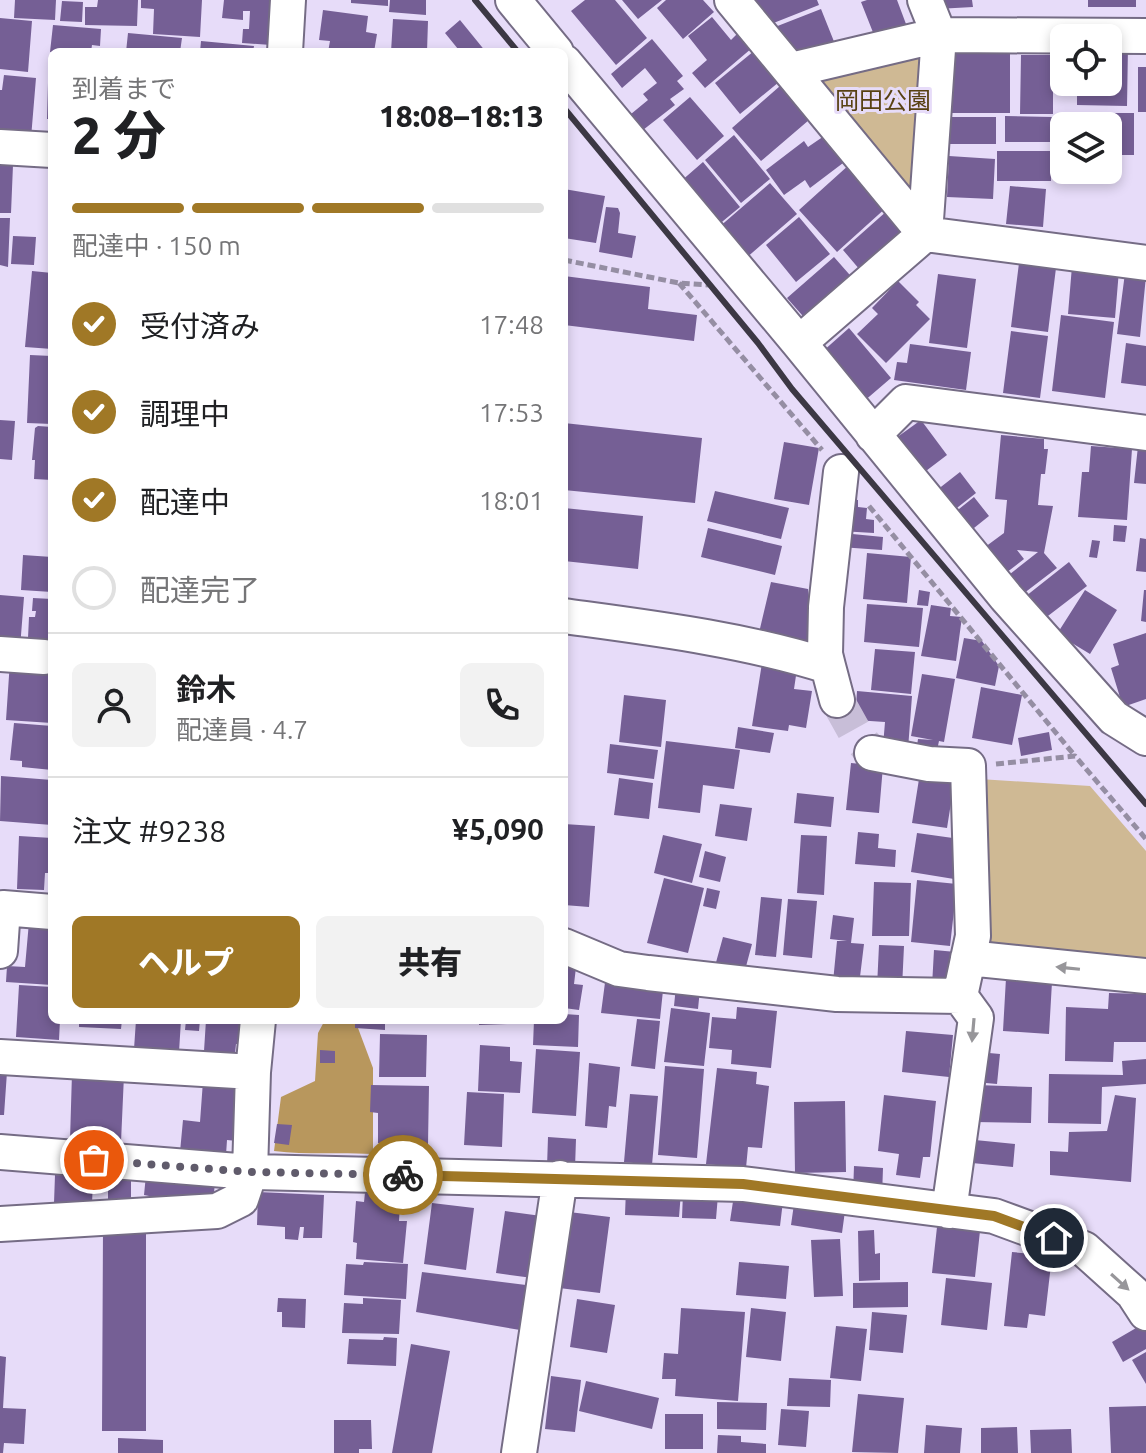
<!DOCTYPE html>
<html lang="ja">
<meta charset="utf-8">
<style>
body{margin:0;font-family:Ubuntu,"Noto Sans JP",sans-serif;background:#f2f2f2;color:#202124;height:100vh;display:flex;flex-direction:column;font-size:30px;white-space:nowrap}
*{box-sizing:border-box;margin:0}
p{font-size:26px;color:#757577}
.icon{flex:none;width:44px;height:44px;fill:none;stroke:currentColor;stroke-width:2;stroke-linecap:round;stroke-linejoin:round}
.map{position:relative;flex:1;overflow:hidden}
.details{position:absolute;left:48px;top:48px;width:520px;height:976px;display:flex;flex-direction:column;background:#fff;border-radius:12px;box-shadow:0 4px 12px #0003}
.details>*{flex:none}
.tools{position:absolute;left:1050px;top:24px;display:grid;gap:16px}
.tools a{display:grid;place-items:center;width:72px;height:72px;border-radius:12px;background:#fff;box-shadow:0 4px 12px #0003;font-size:40px}
.pin{position:absolute;display:grid;place-items:center;width:68px;height:68px;color:#fff;margin:-34px;border:4px solid #fff;border-radius:50%;box-shadow:0 2px 8px #0007}
.courier{position:absolute;display:grid;place-items:center;width:80px;height:80px;margin:-40px;border:6px solid #a07826;border-radius:50%;background:#fff;color:#222;box-shadow:0 2px 10px #0007}
.overview em{font-style:normal;font-weight:800}
.overview div{display:flex;flex-direction:column-reverse}
.overview{display:flex;align-items:center;justify-content:space-between;height:136px;padding:0 24px}
h1{font-size:52px;font-weight:800;line-height:60px}
.bar{display:grid;grid-template-columns:repeat(4,1fr);gap:12px 8px;align-content:center;height:96px;padding:0 24px}
.bar i{height:10px;border-radius:6px;background:#e0e0e0}
.bar .on{background:#a07826}
.bar p{grid-column:span 4}
.line{display:flex;align-items:center;gap:20px;padding:0 24px;border-top:2px solid #e0e0e0}
.line div{flex:1}
.round{display:grid;place-items:center;flex:none;width:84px;height:84px;border-radius:12px;background:#f2f2f2}
ol{padding:0 24px;list-style:none}
li{display:flex;align-items:center;gap:24px;height:88px}
li p{margin-inline-start:auto}
li .icon{padding:8px;border-radius:50%;background:#a07826;color:#fff;stroke-width:4}
li:last-child{color:#757577}
li i{width:44px;height:44px;border:4px solid #e0e0e0;border-radius:50%}
.button{display:flex;gap:16px;margin-top:auto;padding:16px 24px}
.button a{flex:1;height:92px;border-radius:12px;background:#a07826;color:#fff;font-size:32px;font-weight:800;line-height:92px;text-align:center}
.button a+a{background:#f2f2f2;color:#202124}
.map>svg:first-child{display:block}
</style>
<div class="map">
<svg width="1146" height="1453" viewBox="0 0 1146 1453">
<rect width="100%" height="100%" fill="#e7dcf9"/>
<path fill="#cfb994" d="M939 35 925 234 791 70Z
M979 779 1090 786 1146 851V968L979 950Z"/>
<path fill="#b8975d" d="M325 1020H355L373 1068V1154C339 1152 308 1155 274 1151L281 1097 315 1081 318 1033Z"/>
<path fill="#755f95" d="M15 0H56L55 20 14 18Z
M98 0H138L137 26 85 25V7H97Z
M141 0H202L200 37 153 34 154 9 141 8Z
M224 0H274L271 45 242 43 243 29H249L250 11H243V20L222 18Z
M351 0H388V6L351 3Z
M390 0H426V15L389 12Z
M585 0H615L647 38 616 65 571 11Z
M622 0H662L638 19Z
M666 0H703L714 12 683 39 657 8Z
M756 0H817L819 5 766 26Z
M867 0H897L909 32 878 45 861 2Z
M937 0H972L973 7 937 9Z
M1088 0H1136V7H1088Z
M62 1 83 2 82 22 60 21Z
M821 9 837 49 791 68 775 27Z
M323 10 368 16 366 32 377 34 374 52H328L330 41 319 40Z
M712 17 731 40 739 32 752 48 705 88 692 73 707 60 688 36Z
M0 18 32 21 28 72 0 69Z
M393 19 428 21 427 52H391Z
M460 20 486 52H454L458 49 445 33Z
M53 25 101 29 100 46 92 45 91 52H50Z
M128 33 182 38 180 52H126Z
M652 39 683 76 677 81 684 89 670 99 675 105 643 130 631 114 648 100 643 94 657 83 645 68 622 88 611 74Z
M201 41 254 46 253 52H200Z
M1108 46H1128L1127 106 1077 105V82H1108Z
M949 49H1010V113H949Z
M754 51 779 82 740 114 715 83Z
M1021 55H1053V114H1020Z
M1138 67H1146V112H1138Z
M4 75 36 78 31 138 0 136V90H2Z
M48 83H52V119H47Z
M780 86 809 120 761 161 732 128Z
M690 97 724 136 697 160 663 120Z
M1100 113H1134V155H1108V126H1100Z
M1005 116 1052 117V142H1005Z
M949 117H996V144H949Z
M827 134 847 160 810 188 805 180 784 195 766 170 804 141 808 147Z
M734 135 770 179 741 203 705 160Z
M997 151H1051V181H997Z
M949 156 995 159 993 199 947 197Z
M703 162 740 207 717 226 680 182Z
M0 164 13 165 11 213H0Z
M850 164 888 206 837 252 799 210Z
M770 183 797 214 745 259 718 228Z
M1010 186 1046 189 1043 227 1006 224Z
M564 189 605 196 596 243 564 238Z
M606 207 618 208 620 213 618 233 636 236 632 258 599 252Z
M888 210 911 237 866 277 843 250Z
M799 217 830 254 796 282 766 245Z
M0 218H10L8 267 0 265Z
M13 236 36 237 34 265 11 264Z
M834 257 856 282 809 323 787 298Z
M1019 263 1056 268 1048 332 1011 327Z
M1072 266 1119 270 1115 318 1068 314Z
M32 271 52 273V349L25 347Z
M1125 273 1146 276 1140 337 1117 334Z
M938 274 976 279 967 348 929 343Z
M564 276 650 287 648 309 697 315 694 341 564 325Z
M898 281 919 302 916 305 930 319 886 363 857 334 878 314 872 308Z
M1061 315 1114 322 1105 398 1052 391Z
M849 328 891 378 863 402 822 352Z
M1011 331 1048 336 1040 398 1003 393Z
M1126 343 1146 346V386L1121 383Z
M910 344 971 352 966 390 894 380 897 362 907 363Z
M30 355 52 356V424L27 423Z
M0 420 15 421 12 460 0 459Z
M921 420 947 455 922 474 896 438Z
M564 423 702 438 695 503 564 490Z
M38 426 52 427V480L34 479 35 460H32L35 428Z
M1001 435 1044 439V449H1048L1045 474H1041L1038 505 1053 506 1044 553 1057 568 1019 597 1005 578 1038 552 1017 550 1024 559 1002 576 981 550 1004 533 1007 500 995 499Z
M784 442 819 448 809 505 774 499Z
M1091 446 1132 449 1127 520 1078 517 1082 472H1089Z
M1138 446 1146 447V484L1134 483Z
M960 472 976 493 953 511 937 490Z
M715 491 789 508 781 539 707 521Z
M974 497 989 516 969 532 954 513Z
M843 498 858 500V507L867 508 866 519 874 520V533L840 531Z
M564 508 643 516 638 569 564 561Z
M1114 525 1127 526 1125 542 1113 541Z
M708 528 782 546 775 575 701 557Z
M842 533 883 537 882 550 840 547Z
M1140 538 1146 539V572L1136 571Z
M1092 540 1100 541 1097 558 1089 557Z
M867 553 911 557 907 603 863 599Z
M23 555 52 557V592L21 590Z
M1069 562 1087 586 1044 619 1026 596Z
M771 582 808 589 814 632 810 649 758 637Z
M919 590 930 592 928 606 917 605Z
M1085 590 1117 610 1090 654 1057 634Z
M1144 590H1146V622L1141 621Z
M0 595 24 597 20 648 0 647Z
M33 598 52 599V650L33 649 34 639 28 638 29 617H35L36 611H32Z
M867 604 923 608 919 647 864 642Z
M931 605 951 608 950 616 962 617 956 661 921 656Z
M1146 633V699L1123 707 1111 668 1119 665 1113 644Z
M964 638 982 641 999 666 995 686 956 678Z
M875 649 915 652 911 694 871 690Z
M10 661 52 664V723L6 720Z
M762 663 797 669 794 689 812 691 806 728 789 725 788 731 752 726Z
M922 674 955 679 944 742 939 741 936 755 916 752 918 739 933 740 911 736Z
M981 687 1022 695 1012 745 972 738Z
M857 691 912 696 908 749 883 746 885 722 855 720Z
M624 695 666 700 661 747 619 742Z
M14 723 52 726V770L22 767V761L10 760Z
M738 727 774 733 770 753 735 748Z
M1049 732 1052 750 1021 756 1018 738Z
M666 741 740 750 734 789 703 785 700 813 658 808Z
M610 744 658 750 654 779 607 773Z
M851 763 883 766 879 813 846 810Z
M1 776 52 780 50 816H52V825L0 821Z
M619 778 653 783 649 819 614 815Z
M919 779 954 784 947 828 912 823Z
M797 793 834 797 831 827 794 823Z
M720 804 752 808 747 841 715 836Z
M564 824 595 826 589 907 564 905Z
M858 832 879 834 878 848 896 850 895 867 855 864Z
M917 833 960 839 954 879 911 872Z
M663 835 702 844 692 883 654 873Z
M801 835 827 836 824 895 797 893Z
M19 836 52 838V873H45L44 890 17 889Z
M705 851 726 857 720 882 699 877Z
M664 878 704 888 688 953 647 943Z
M917 880 957 884 950 946 911 942Z
M874 882 911 883 909 936H872Z
M707 888 720 891 716 909 703 906Z
M761 897 782 899 776 957 755 955Z
M788 899 817 901 812 958 783 955Z
M833 915 854 918 851 943 864 944 859 985 833 982 837 941H847L830 939Z
M29 922 52 923V985L6 982 7 966 25 967Z
M723 937 752 944 744 974 715 966Z
M879 945 904 946 902 988 877 987Z
M934 950 956 952 954 988 932 986Z
M564 957 577 959 574 984 583 985 579 1010 564 1008Z
M606 975 664 981 660 1019 601 1013Z
M1006 978 1052 982 1049 1034 1003 1031Z
M19 985 52 987V1020H60L59 1040 16 1037Z
M676 986 700 989 698 1009 674 1006Z
M1109 993 1146 994V1042H1114L1113 1062 1065 1061 1066 1007 1108 1009Z
M737 1007 777 1011 771 1068 731 1064 732 1050 709 1048 712 1017 736 1019Z
M671 1008 710 1013 704 1066 664 1062Z
M564 1014 579 1015 578 1047 533 1045 534 1020H564Z
M637 1019 660 1021 655 1069 631 1066Z
M79 1020H122L121 1029 79 1027Z
M136 1020H181L179 1052 134 1049Z
M186 1020H200L199 1031 185 1030Z
M206 1020H242L240 1044H236L235 1054 204 1051Z
M355 1020H385V1030L355 1028Z
M479 1020H507V1024L479 1025Z
M906 1031 953 1035 949 1077 902 1072Z
M380 1034 427 1035 426 1077H379Z
M480 1045 510 1047V1061L522 1062 520 1093 478 1091Z
M536 1049 580 1052 576 1116 532 1113Z
M320 1050 335 1051V1063H320Z
M978 1052 1000 1054 997 1084 975 1082Z
M1146 1059V1084L1102 1087 1101 1124 1048 1123 1049 1074 1123 1075 1122 1061Z
M589 1063 620 1067 616 1107 609 1106 607 1128 585 1126Z
M665 1066 704 1069 697 1158 658 1155Z
M717 1068 757 1072 756 1084 769 1086 762 1148 748 1147 746 1168 706 1164Z
M0 1071 7 1072 4 1115H0Z
M72 1073 124 1075 121 1142 70 1140Z
M203 1081 242 1084 237 1141 227 1140 226 1155 180 1152 183 1120 200 1122Z
M371 1085 429 1086 428 1144 378 1143V1113L370 1112Z
M977 1085 1032 1087 1031 1123 975 1122Z
M467 1092 504 1094 502 1147 464 1145Z
M630 1094 658 1096 652 1165 624 1162Z
M884 1095 936 1101 930 1157H923L920 1178 896 1175 899 1154 878 1151Z
M1115 1095 1136 1098 1131 1182 1050 1175V1151L1068 1152 1069 1132 1107 1131Z
M845 1101 846 1172 795 1173 794 1102Z
M277 1124 292 1125 289 1145 274 1143Z
M548 1137 576 1139 575 1168 547 1167Z
M975 1140 1015 1144 1013 1167 972 1163Z
M854 1166 883 1168 882 1196 853 1194Z
M108 1174H131V1212L108 1211Z
M55 1175 93 1177 92 1205 54 1203Z
M146 1175 215 1182 213 1204H148L149 1196 144 1195Z
M366 1183 388 1185 387 1203 400 1204 399 1221H407L403 1263 356 1259 357 1243 353 1242 356 1201 364 1202Z
M626 1189 681 1192 679 1217 625 1215Z
M258 1192 324 1195 322 1238H303L304 1227H300L298 1240 285 1239V1227L257 1225Z
M683 1193 718 1195 716 1219 682 1218Z
M734 1195 783 1201 780 1226 730 1221Z
M432 1203 474 1208 466 1270 424 1264Z
M794 1204 845 1211 842 1233 791 1225Z
M505 1211 549 1217 540 1279 496 1273Z
M569 1212 610 1217 600 1293 559 1288Z
M146 1224V1431H102L103 1228Z
M937 1227 980 1231 975 1277 932 1273Z
M874 1230 875 1254 880 1253V1280L859 1281 858 1231Z
M840 1239 843 1296 814 1297 811 1240Z
M1012 1252 1052 1256 1045 1316 1029 1314 1027 1328 1004 1326Z
M364 1262 408 1264 406 1299 344 1295 346 1264 363 1265Z
M739 1262 789 1266 786 1299 736 1295Z
M422 1272 534 1286 526 1331 416 1312Z
M946 1278 992 1283 987 1330 941 1325Z
M908 1282V1307L853 1308V1283Z
M278 1298 306 1299 305 1328 282 1327V1312H277Z
M363 1298 401 1300 399 1334 342 1333 344 1303 363 1304Z
M577 1299 615 1305 607 1353 570 1347Z
M681 1308 745 1312 738 1401 675 1396 676 1379H662L664 1353 678 1354Z
M751 1308 786 1312 781 1361 746 1357Z
M872 1312 907 1315 903 1353 869 1350Z
M1143 1324 1146 1330V1349L1123 1362 1112 1342Z
M836 1326 867 1329 861 1381 830 1378Z
M384 1337 397 1338 396 1366 347 1364 349 1339 383 1340Z
M411 1344 450 1351 432 1453H392Z
M1146 1352V1384L1132 1360Z
M0 1356 6 1357 3 1408 26 1409 24 1444 4 1443 3 1453H0Z
M551 1376 581 1380 575 1432 545 1429Z
M789 1378 831 1380 830 1407 787 1406Z
M586 1381 659 1398 652 1429 579 1411Z
M858 1394 904 1398 898 1453 852 1452Z
M717 1402 767 1403 766 1430 717 1429Z
M1146 1406V1453H1111L1109 1407Z
M781 1409 809 1411 806 1447 778 1445Z
M665 1414H703V1449H665Z
M334 1420H371L372 1449H359V1453H334Z
M926 1425 962 1428 960 1453H924Z
M1017 1427 1018 1453H981V1428Z
M1071 1429 1072 1453H1031L1030 1430Z
M718 1435 741 1436V1442L766 1444V1453H717Z
M118 1438 163 1440V1453H118Z"/>
<g fill="none" stroke-linecap="round" stroke-linejoin="round">
<path stroke="#c8bed8" stroke-width="34" stroke-dasharray="34 17" stroke-linecap="butt" d="M837 700 856 734 872 753"/>
<g stroke="#756c85" stroke-width="38">
<path id="minor" d="M513 0 556 52
M732 0 925 234 1146 263
M285 52 288 0
M564 62 799 343 1006 597 1114 718 1146 738
M791 70 939 35 1146 36
M0 147 52 150
M799 343 925 234 939 35 925 0
M873 435 906 402 1146 433
M564 616C652 628 743 639 828 666L825 654 826 607 841 472
M0 654 44 657
M828 666 837 700
M872 753 929 764 968 766 973 936 960 996 976 1018 949 1211
M564 946 619 969 648 973 837 994 960 996
M0 951 3 908 52 912
M968 958 1146 976
M0 1057 253 1072
M0 1152 250 1172 743 1184 994 1216 1084 1249 1133 1293 1146 1313
M0 1224 217 1211 241 1199 250 1172 253 1072 258 1020
M519 1453 560 1178"/>
</g>
<path stroke="#958ea3" stroke-width="5" stroke-dasharray="8 4" stroke-linecap="butt" d="M564 260 679 283 708 285
M679 283 822 450
M869 506 1075 756
M996 764 1075 756 1146 839"/>
<use href="#minor" stroke="#fff" stroke-width="34"/>
<path stroke="#3c3844" stroke-width="6" d="M475 0 518 52
M564 108 758 343 792 389 1146 804"/>
</g>
<defs><path id="oneway-solid" d="M-6-.8H1V-3.2L6.5 0L1 3.2V.8H-6Z" transform="scale(2)"/></defs>
<g fill="#97969a">
<use href="#oneway-solid" transform="translate(1068 968) rotate(-174)"/>
<use href="#oneway-solid" transform="translate(973 1030) rotate(95)"/>
<use href="#oneway-solid" transform="translate(1120 1282) rotate(42)"/>
</g>
<g fill="none" stroke-linecap="round" stroke-linejoin="round">
<path stroke="#605b6b" stroke-width="8" stroke-dasharray="0 14.4" d="M94 1160 250 1172 403 1175"/>
<path stroke="#a07826" stroke-width="10" d="M403 1175 743 1184 994 1216 1054 1238"/>
</g>
<g text-anchor="middle" stroke-width="6" stroke-linejoin="round" paint-order="stroke">
<g font-size="24" fill="#584112" stroke="#e7dcf9">
<text x="883" y="109">岡田公園</text>
</g>
</g>
</svg>
<div class="tools">
<a><svg class="icon" aria-label="locate" viewBox="0 0 24 24"><circle cx="12" cy="12" r="6"/><path d="M12 2v4M12 18v4M2 12h4M18 12h4"/></svg></a>
<a><svg class="icon" aria-label="layers" viewBox="0 0 24 24"><path d="M12 4l9 5-9 5-9-5zM3 14l9 5 9-5"/></svg></a>
</div>
<div class="pin" style="left:94px;top:1160px;background:#ea580c"><svg class="icon" aria-label="bag" viewBox="0 0 24 24"><path d="M5 8h14l-1 12H6zM9 8a3 3 0 0 1 6 0"/></svg></div>
<div class="pin" style="left:1054px;top:1238px;background:#1f2937"><svg class="icon" aria-label="home" viewBox="0 0 24 24"><path d="M3 11l9-7 9 7M6 9v11h12V9"/></svg></div>
<div class="courier" style="left:403px;top:1175px"><svg class="icon" aria-label="bike" viewBox="0 0 24 24"><circle cx="6" cy="16" r="4"/><circle cx="18" cy="16" r="4"/><path d="M6 16l4-8h5l3 8M10 8l3 8H6M13 5h3"/></svg></div>
<section class="details">
<div class="overview"><div><h1>2 分</h1><p>到着まで</p></div><em>18:08–18:13</em></div>
<div class="bar"><i class="on"></i><i class="on"></i><i class="on"></i><i></i><p>配達中 · 150 m</p></div>
<ol>
<li><svg class="icon" aria-label="check" viewBox="0 0 24 24"><path d="M5 12l5 5 9-10"/></svg>受付済み<p>17:48</p></li>
<li><svg class="icon" aria-label="check" viewBox="0 0 24 24"><path d="M5 12l5 5 9-10"/></svg>調理中<p>17:53</p></li>
<li><svg class="icon" aria-label="check" viewBox="0 0 24 24"><path d="M5 12l5 5 9-10"/></svg>配達中<p>18:01</p></li>
<li><i></i>配達完了</li>
</ol>
<div class="line" style="height:144px"><a class="round"><svg class="icon" aria-label="person" viewBox="0 0 24 24"><circle cx="12" cy="8" r="4"/><path d="M4 21q1-7 8-7t8 7"/></svg></a><div><b>鈴木</b><p>配達員 · 4.7</p></div><a class="round"><svg class="icon" aria-label="phone" viewBox="0 0 24 24"><path d="M5 4h4l2 5-3 2q2 4 5 5l2-3 5 2v4C11 20 4 13 5 4z"/></svg></a></div>
<div class="line" style="height:104px"><div>注文 #9238</div><b>¥5,090</b></div>
<div class="button"><a>ヘルプ</a><a>共有</a></div>
</section>
</div>
